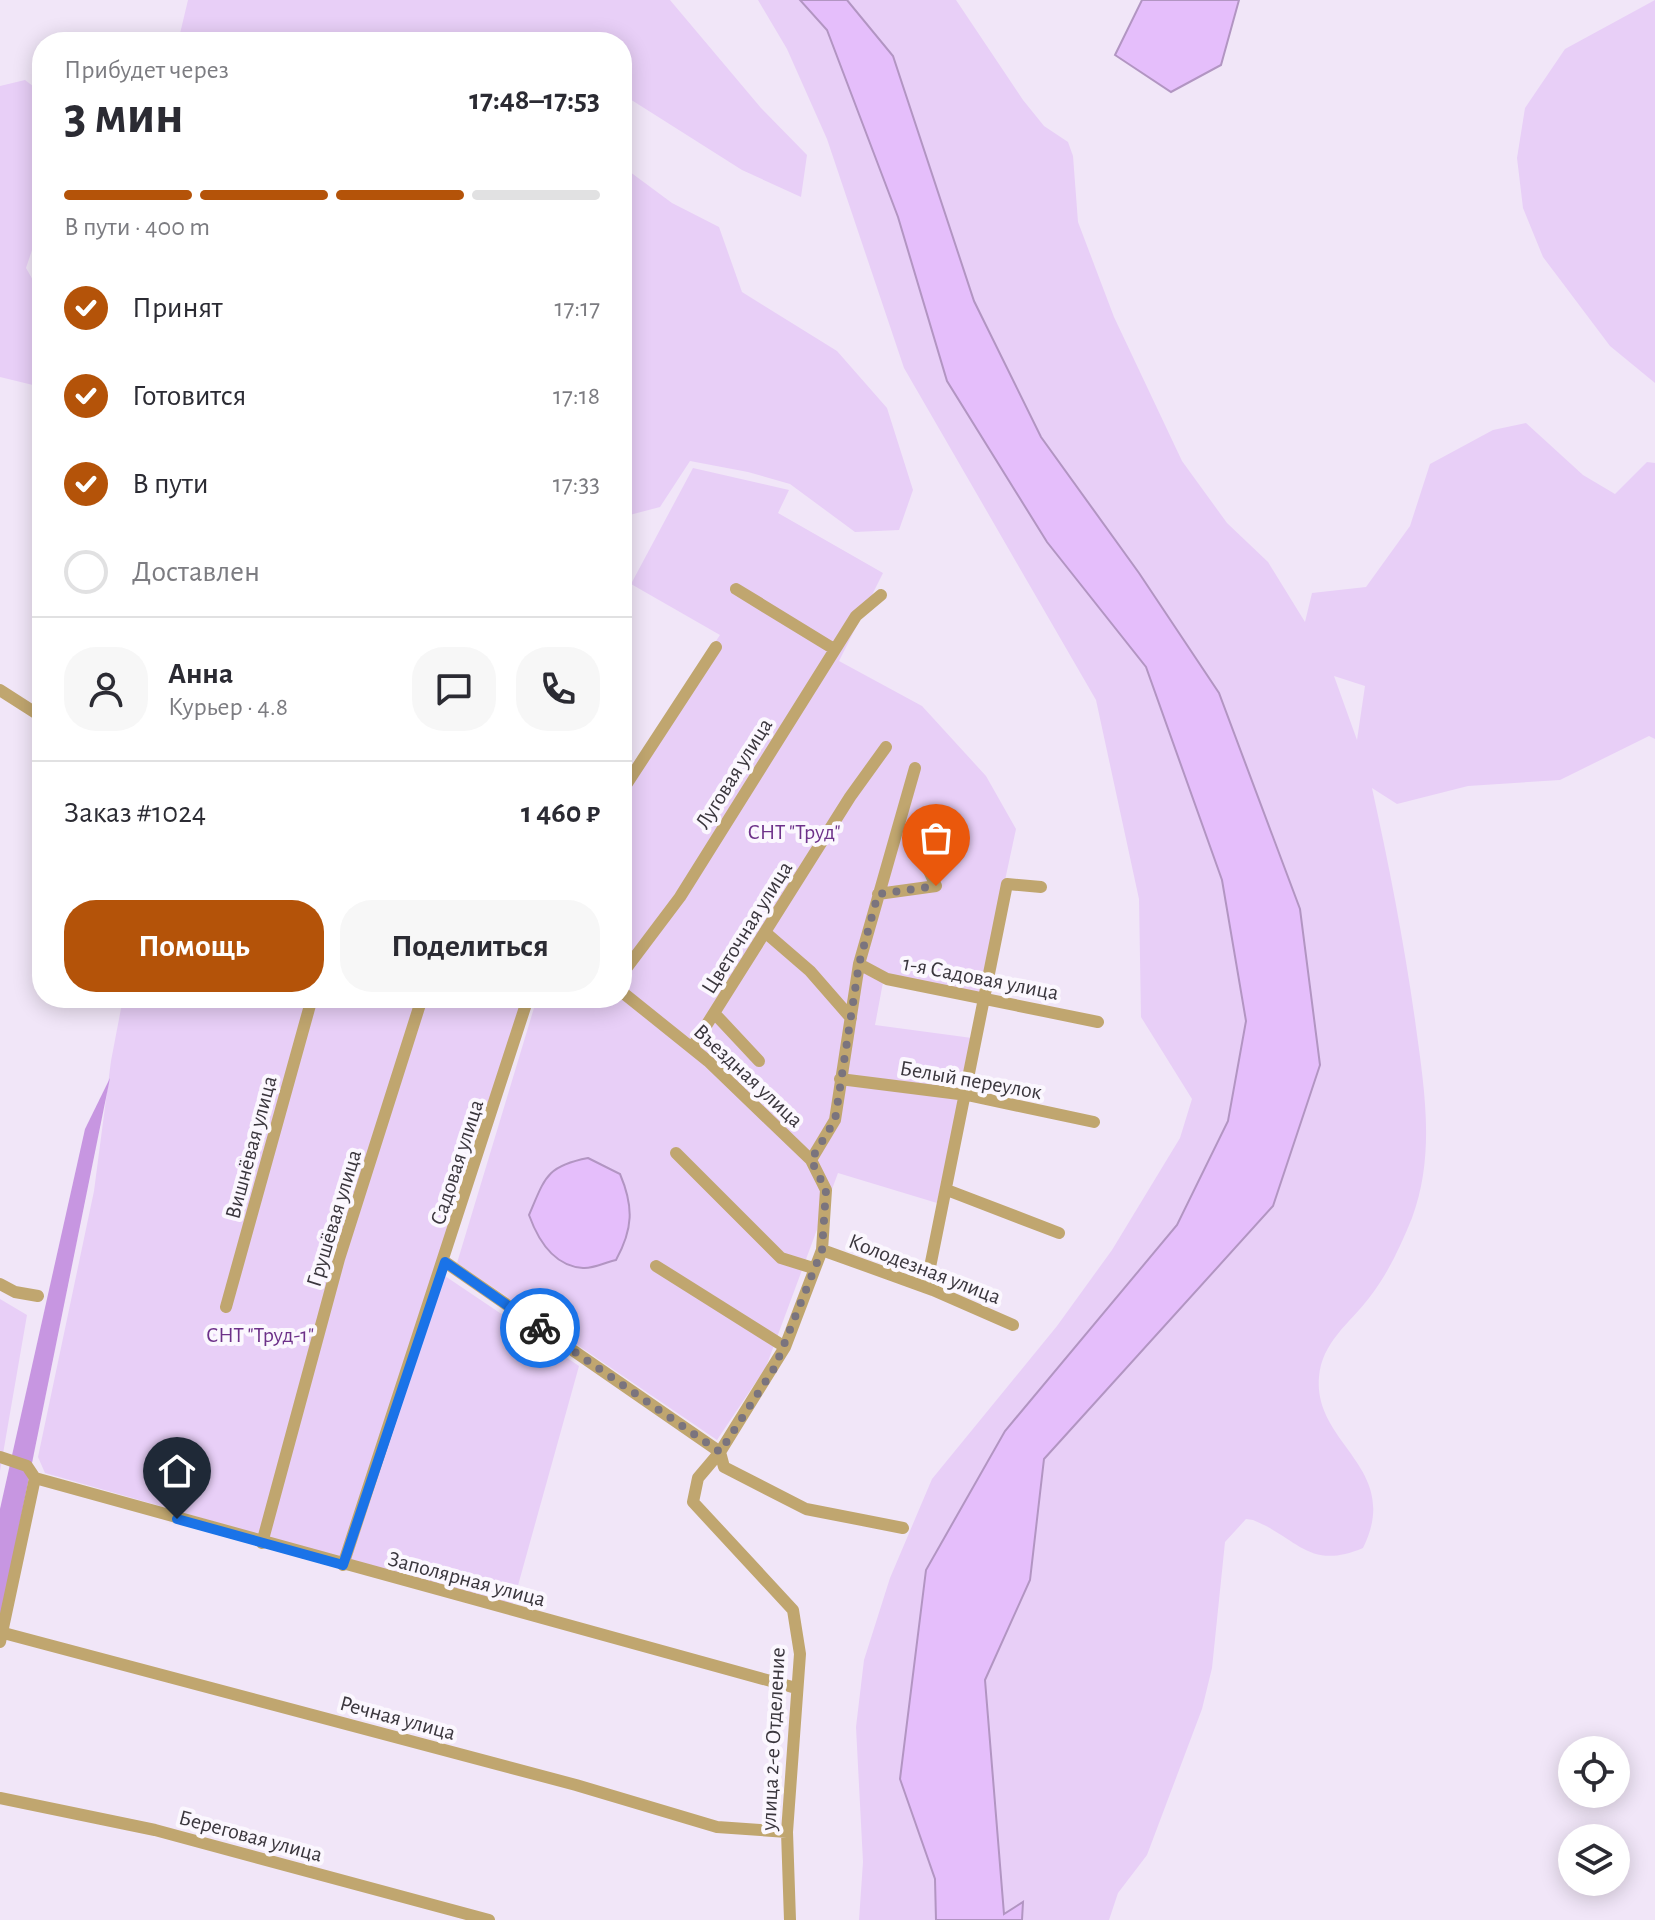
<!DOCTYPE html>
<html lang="ru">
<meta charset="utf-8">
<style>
body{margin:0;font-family:"Alegreya Sans",sans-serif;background:#f7f7f7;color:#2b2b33;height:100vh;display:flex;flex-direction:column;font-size:30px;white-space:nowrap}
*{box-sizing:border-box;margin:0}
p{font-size:26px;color:#7c7c81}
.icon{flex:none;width:44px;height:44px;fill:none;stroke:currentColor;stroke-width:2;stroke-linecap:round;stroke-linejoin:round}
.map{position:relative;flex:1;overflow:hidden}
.sheet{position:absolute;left:32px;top:32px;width:600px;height:976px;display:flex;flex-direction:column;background:#fff;border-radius:32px;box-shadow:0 4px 20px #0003}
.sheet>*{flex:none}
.fabs{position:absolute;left:1558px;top:1736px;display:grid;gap:16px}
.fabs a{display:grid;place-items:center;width:72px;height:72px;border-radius:50%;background:#fff;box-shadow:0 4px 20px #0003;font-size:40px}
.pin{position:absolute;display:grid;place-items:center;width:68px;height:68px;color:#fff;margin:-82px -34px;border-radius:50% 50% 50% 0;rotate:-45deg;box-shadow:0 0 8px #0007}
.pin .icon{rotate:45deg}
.courier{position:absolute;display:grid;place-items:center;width:80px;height:80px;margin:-40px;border:6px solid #1a73e8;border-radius:50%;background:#fff;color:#222;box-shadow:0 2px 10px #0007}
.overview em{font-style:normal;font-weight:700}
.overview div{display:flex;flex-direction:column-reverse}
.overview{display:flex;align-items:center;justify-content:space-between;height:136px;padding:0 32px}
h1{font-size:52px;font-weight:700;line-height:60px}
.bar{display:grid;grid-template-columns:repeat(4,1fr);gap:12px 8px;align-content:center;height:96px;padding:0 32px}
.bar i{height:10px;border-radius:6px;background:#e1e1e2}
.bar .active{background:#b45309}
.bar p{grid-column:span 4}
.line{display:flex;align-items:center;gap:20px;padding:0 32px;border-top:2px solid #e1e1e2}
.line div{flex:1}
.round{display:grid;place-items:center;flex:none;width:84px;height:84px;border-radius:32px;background:#f7f7f7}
ol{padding:0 32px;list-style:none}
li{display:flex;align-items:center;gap:24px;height:88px}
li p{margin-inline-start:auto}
li .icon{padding:8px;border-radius:50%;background:#b45309;color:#fff;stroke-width:4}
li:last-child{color:#7c7c81}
li i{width:44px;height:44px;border:4px solid #e1e1e2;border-radius:50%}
.button{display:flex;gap:16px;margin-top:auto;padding:16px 32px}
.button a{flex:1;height:92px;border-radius:32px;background:#b45309;color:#fff;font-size:32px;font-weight:700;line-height:92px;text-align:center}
.button a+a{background:#f7f7f7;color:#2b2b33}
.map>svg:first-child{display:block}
</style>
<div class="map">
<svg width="1655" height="1920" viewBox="0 0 1655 1920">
<rect width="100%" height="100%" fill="#f1e6f8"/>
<path fill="#e8cff7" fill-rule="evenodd" d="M188 0H670L761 108 807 155 801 197 742 170 622 94V42H178Z
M758 0H956L1023 100 1044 126 1068 142 1073 156 1078 222 1114 317 1182 461 1227 523 1268 562 1305 622 1312 593 1366 587 1410 526 1430 464 1493 430 1526 423 1583 475 1615 494 1647 462 1655 463V739L1649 736 1560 780 1468 786 1397 804 1372 788C1389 865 1404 942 1415 1020 1424 1087 1436 1153 1412 1218 1401 1245 1388 1274 1369 1298 1349 1324 1322 1342 1319 1377 1313 1445 1403 1467 1363 1548 1309 1571 1298 1538 1253 1520L1246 1519 1225 1542 1212 1668 1202 1709 1147 1855 1118 1893 1109 1920H859L863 1862 856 1727 864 1660 890 1578 932 1479 1057 1326 1112 1250 1180 1138 1192 1099 1141 1017 1139 899 1096 700 904 368 827 139 787 49ZM1334 676 1365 686 1357 740Z
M1655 0V383L1610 346 1543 257 1523 208 1517 158 1525 108 1565 49Z
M25 80 42 93V220L26 268 42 296V381L37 386 0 377V86Z
M622 166 672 203 719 227 742 292 837 351 887 408 913 490 899 530 855 532 790 484 748 472 690 461 660 507 622 517Z
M693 468 789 490 778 513 883 573 839 661 922 706 986 776 1016 829 981 992 884 977 875 1025 972 1038 937 1203 838 1173 766 1367 717 1440 457 1263 537 998H622V781L720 635 631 584Z
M123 998H525L442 1274 579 1366 512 1607 45 1473 38 1457 94 1191 111 1061Z
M0 1299 27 1315 0 1471Z"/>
<path fill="#c796e1" d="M110 1078 0 1621V1509L85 1129Z"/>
<path fill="#e5befb" stroke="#b295c2" stroke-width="2" d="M800 0H847L893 56 974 301 1041 437 1139 573 1219 693 1300 909 1320 1065 1273 1206 1044 1459 1030 1580 985 1680 1004 1914 1023 1902 1022 1920H936L935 1879 900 1779 926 1570 1005 1431 1177 1225 1228 1121 1246 1021 1222 880 1146 667 1047 542 947 381 898 217 827 30Z
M1142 0H1239L1221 65 1171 92 1115 55Z
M588 1158 620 1174C634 1207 633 1229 616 1260 606 1262 593 1269 583 1268 553 1266 538 1240 529 1215 545 1178 546 1166 588 1158Z"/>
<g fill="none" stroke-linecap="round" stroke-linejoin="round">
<path stroke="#c0a66f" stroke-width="12" d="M736 589 834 649
M0 690 42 717
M622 791 716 647
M878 894 936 886 924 860
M766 933 810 971 851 1018
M859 964 887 979 1098 1022
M622 974 680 897 856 616 881 595
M622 992 708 1061 811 1160 826 1190 822 1250 785 1347 720 1452 698 1478 693 1502 793 1610 800 1654 787 1832 790 1920
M715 1014 759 1061
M692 1048 850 797 886 747
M840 1079 967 1095 1094 1122
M676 1153 781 1258 813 1268
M811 1160 835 1120 859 964 915 768
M947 1190 1059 1233
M822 1250 933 1290 1013 1325
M445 1262 720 1452 724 1467 806 1509 903 1528
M656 1266 785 1347
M0 1284 15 1292 38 1296
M926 1287 1007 884 1041 887
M226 1307 312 998
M0 1457 27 1466 35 1478
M35 1478 796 1688
M262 1543 339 1259 422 998
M343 1565 528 998
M0 1632 576 1785 717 1827 787 1832
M0 1642 35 1478
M0 1798 155 1830 489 1920"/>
</g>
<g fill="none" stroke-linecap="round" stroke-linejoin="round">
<path stroke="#7a747e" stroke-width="8" stroke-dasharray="0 14.4" d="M540 1328 720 1452 775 1367 822 1250 826 1190 811 1160 835 1120 859 964 878 894 936 886"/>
<path stroke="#1a73e8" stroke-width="10" d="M177 1519 343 1565 445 1262 540 1328"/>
</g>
<g text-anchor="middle" stroke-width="8" stroke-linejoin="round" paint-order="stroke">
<g font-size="22" fill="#3a363d" stroke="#fbf7fe">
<text transform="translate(733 773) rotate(-58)" y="8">Луговая улица</text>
<text transform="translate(746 927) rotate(-58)" y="8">Цветочная улица</text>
<text transform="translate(981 977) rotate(11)" y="8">1-я Садовая улица</text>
<text transform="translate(749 1075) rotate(43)" y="8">Въездная улица</text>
<text transform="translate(971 1079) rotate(10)" y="8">Белый переулок</text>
<text transform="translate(250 1147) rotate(-75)" y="8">Вишнёвая улица</text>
<text transform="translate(456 1162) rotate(-72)" y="8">Садовая улица</text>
<text transform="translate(333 1218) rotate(-73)" y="8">Грушёвая улица</text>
<text transform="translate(925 1268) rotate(21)" y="8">Колодезная улица</text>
<text transform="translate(467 1578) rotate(15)" y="8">Заполярная улица</text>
<text transform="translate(398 1717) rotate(15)" y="8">Речная улица</text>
<text transform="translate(772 1739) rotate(-87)" y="8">улица 2-е Отделение</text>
<text transform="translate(251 1835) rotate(15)" y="8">Береговая улица</text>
</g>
<g font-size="22" fill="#6d3189" stroke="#fbf7fe">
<text x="794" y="839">СНТ "Труд"</text>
<text x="260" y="1342">СНТ "Труд-1"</text>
</g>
</g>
</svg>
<div class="fabs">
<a><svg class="icon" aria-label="locate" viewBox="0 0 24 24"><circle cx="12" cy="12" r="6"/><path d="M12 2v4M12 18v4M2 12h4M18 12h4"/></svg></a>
<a><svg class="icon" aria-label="layers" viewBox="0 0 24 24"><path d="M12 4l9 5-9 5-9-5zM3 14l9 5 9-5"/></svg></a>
</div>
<div class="pin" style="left:936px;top:886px;background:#ea580c"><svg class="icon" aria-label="bag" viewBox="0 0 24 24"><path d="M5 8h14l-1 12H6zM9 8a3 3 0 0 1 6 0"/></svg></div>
<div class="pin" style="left:177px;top:1519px;background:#1f2937"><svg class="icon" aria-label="home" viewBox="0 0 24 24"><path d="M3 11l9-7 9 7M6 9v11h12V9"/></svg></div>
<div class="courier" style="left:540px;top:1328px"><svg class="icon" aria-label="bike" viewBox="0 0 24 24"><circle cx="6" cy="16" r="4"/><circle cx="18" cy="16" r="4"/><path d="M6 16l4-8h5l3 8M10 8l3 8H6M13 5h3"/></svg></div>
<section class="sheet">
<div class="overview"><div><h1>3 мин</h1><p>Прибудет через</p></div><em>17:48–17:53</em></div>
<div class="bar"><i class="active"></i><i class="active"></i><i class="active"></i><i></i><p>В пути · 400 m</p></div>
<ol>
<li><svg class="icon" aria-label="check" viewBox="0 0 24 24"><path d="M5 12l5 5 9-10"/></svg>Принят<p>17:17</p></li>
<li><svg class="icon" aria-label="check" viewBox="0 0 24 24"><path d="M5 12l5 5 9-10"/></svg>Готовится<p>17:18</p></li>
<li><svg class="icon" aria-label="check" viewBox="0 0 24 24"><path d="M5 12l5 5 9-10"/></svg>В пути<p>17:33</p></li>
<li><i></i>Доставлен</li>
</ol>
<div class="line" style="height:144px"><a class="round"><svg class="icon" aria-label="person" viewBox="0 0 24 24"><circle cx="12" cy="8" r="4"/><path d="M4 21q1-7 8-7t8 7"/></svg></a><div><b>Анна</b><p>Курьер · 4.8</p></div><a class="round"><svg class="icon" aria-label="chat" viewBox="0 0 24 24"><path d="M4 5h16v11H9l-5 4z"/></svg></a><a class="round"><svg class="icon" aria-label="phone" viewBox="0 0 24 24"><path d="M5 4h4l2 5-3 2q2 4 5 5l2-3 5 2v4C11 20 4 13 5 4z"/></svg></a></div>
<div class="line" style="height:104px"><div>Заказ #1024</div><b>1 460 ₽</b></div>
<div class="button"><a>Помощь</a><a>Поделиться</a></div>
</section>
</div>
